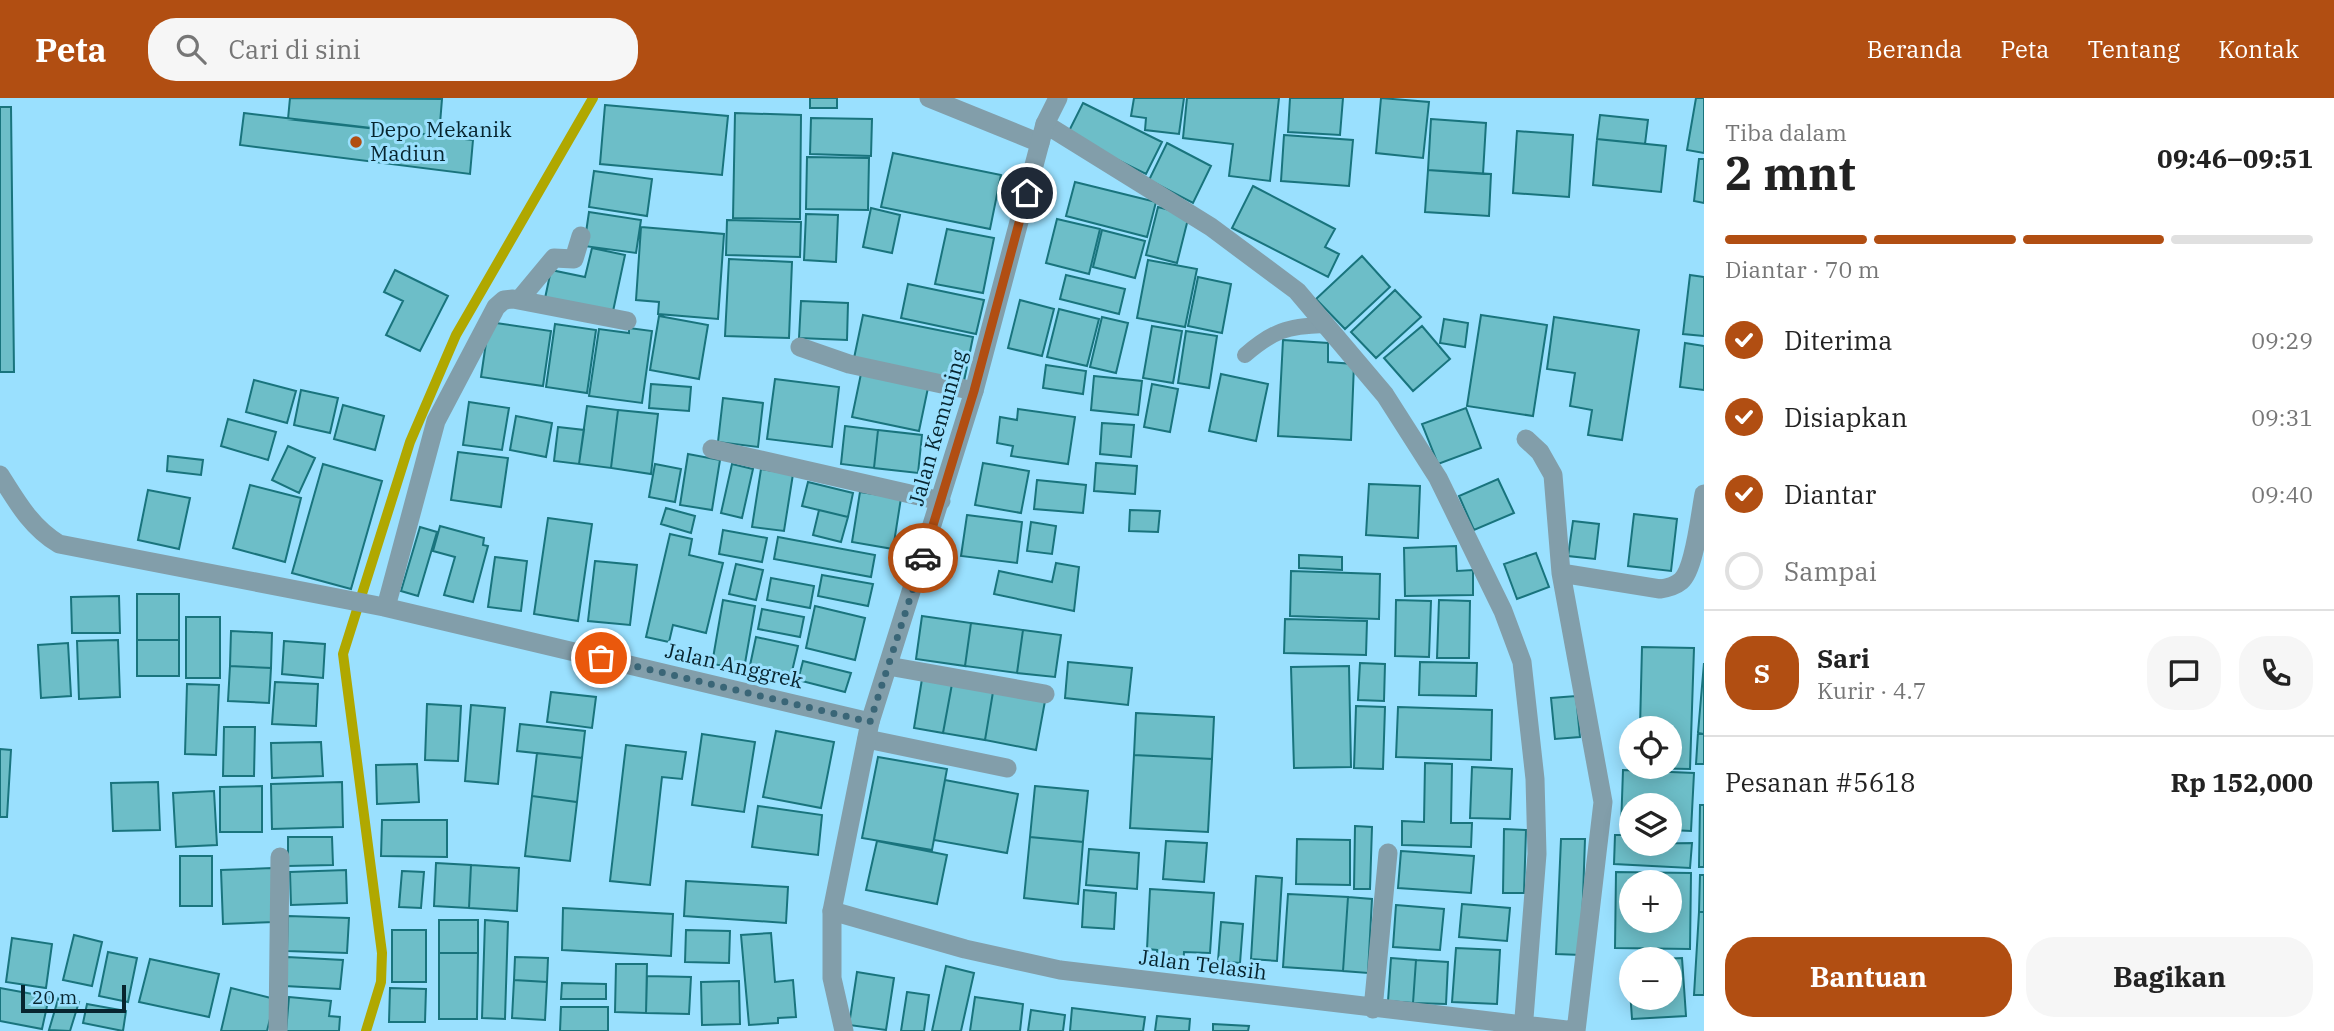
<!DOCTYPE html>
<html lang="id">
<meta charset="utf-8">
<style>
body{margin:0;font-family:"IBM Plex Serif",serif;background:#f6f6f6;color:#222;height:100vh;display:flex;flex-direction:column;font-size:26px;white-space:nowrap}
*{box-sizing:border-box;margin:0}
p{font-size:23px;color:#767676}
.icon{flex:none;width:38px;height:38px;fill:none;stroke:currentColor;stroke-width:2;stroke-linecap:round;stroke-linejoin:round}
.map{position:relative;flex:1;overflow:hidden}
.sheet{display:flex;flex-direction:column;background:#fff;width:630px}
.sheet>*{flex:none}
.controls{position:absolute;left:1619px;top:618px;display:grid;gap:14px}
.controls a{display:grid;place-items:center;width:63px;height:63px;border-radius:50%;background:#fff;box-shadow:0 4px 18px #0003;font-size:35px}
.scale{position:absolute;left:21px;bottom:18px;width:105px;box-sizing:border-box;padding-left:7px;border:4px solid #07252f;border-top:0;font-size:19px;line-height:24px;white-space:nowrap;color:#07252f;-webkit-text-stroke:5px #9ae0fe;paint-order:stroke}
.pin{position:absolute;display:grid;place-items:center;width:60px;height:60px;color:#fff;margin:-30px;border:4px solid #fff;border-radius:50%;box-shadow:0 2px 7px #0007}
.courier{position:absolute;display:grid;place-items:center;width:70px;height:70px;margin:-35px;border:5px solid #b14e12;border-radius:50%;background:#fff;color:#222;box-shadow:0 2px 9px #0007}
.headline em{font-style:normal;font-weight:800}
.headline div{display:flex;flex-direction:column-reverse}
.headline{display:flex;align-items:center;justify-content:space-between;height:119px;padding:0 21px}
h1{font-size:46px;font-weight:800;line-height:52px}
.bar{display:grid;grid-template-columns:repeat(4,1fr);gap:10px 7px;align-content:center;height:84px;padding:0 21px}
.bar i{height:9px;border-radius:5px;background:#e0e0e0}
.bar .active{background:#b14e12}
.bar p{grid-column:span 4}
.line{display:flex;align-items:center;gap:18px;padding:0 21px;border-top:2px solid #e0e0e0}
.line div{flex:1}
.round{display:grid;place-items:center;flex:none;width:74px;height:74px;border-radius:28px;background:#f6f6f6}
ol{padding:0 21px;list-style:none}
li{display:flex;align-items:center;gap:21px;height:77px}
li p{margin-inline-start:auto}
li .icon{padding:7px;border-radius:50%;background:#b14e12;color:#fff;stroke-width:4}
li:last-child{color:#767676}
li i{width:38px;height:38px;border:4px solid #e0e0e0;border-radius:50%}
.primary-button{display:flex;gap:14px;margin-top:auto;padding:14px 21px}
.primary-button a{flex:1;height:80px;border-radius:28px;background:#b14e12;color:#fff;font-size:28px;font-weight:800;line-height:80px;text-align:center}
.primary-button a+a{background:#f6f6f6;color:#222}
header{display:flex;align-items:center;gap:42px;box-sizing:border-box;height:98px;padding:0 35px;background:#b14e12;color:#fff}
header strong{font-size:33px}
nav{display:flex;gap:38px;margin-inline-start:auto;font-size:24px}
.search{width:490px;height:63px;background:#f6f6f6;display:flex;align-items:center;gap:18px;box-sizing:border-box;padding:0 24px;border-radius:28px;color:#767676;font-size:26px}
main{display:flex;flex:1;min-height:0}
.map>svg:first-child{display:block}
</style>
<header>
<strong>Peta</strong>
<div class="search"><svg class="icon" aria-label="search" viewBox="0 0 24 24"><circle cx="10" cy="10" r="6"/><path d="M15 15l6 6"/></svg>Cari di sini</div>
<nav><a>Beranda</a><a>Peta</a><a>Tentang</a><a>Kontak</a></nav>
</header>
<main>
<div class="map">
<svg width="1704" height="933" viewBox="0 0 1704 933">
<rect width="100%" height="100%" fill="#9ae0fe"/>
<g fill="none" stroke-linecap="round" stroke-linejoin="round">
<path stroke="#b0a800" stroke-width="10" d="M366 933 381 884 382 855 343 556 410 344 456 237 593 0"/>
</g>
<path fill="#6dbec8" stroke="#19747d" stroke-width="2" fill-rule="evenodd" d="M290 0 442 1 439 38 288 21Z
M810 0H837V10H810Z
M1134 0H1184L1179 36 1145 32 1146 20 1131 18Z
M1187 0H1279L1270 83 1229 78 1233 46 1183 40Z
M1290 0H1343L1340 37 1288 34Z
M1381 0 1429 4 1423 60 1376 55Z
M1696 0H1704V55L1687 52Z
M1083 5 1162 44 1146 76 1067 37Z
M605 7 728 18 722 77 600 66Z
M0 9H11L14 274H0Z
M244 15 473 42 470 76 240 47Z
M735 15 801 17 800 121 733 120Z
M1600 17 1648 22 1645 46 1597 41Z
M811 20 872 21 871 58 810 56Z
M1431 21 1486 25 1483 76 1428 72Z
M1517 33 1573 37 1569 99 1513 95Z
M1284 37 1353 42 1349 88 1281 83Z
M1597 41 1666 48 1661 94 1593 87Z
M1167 45 1211 68 1193 105 1149 82Z
M893 55 1001 77 990 131 881 109Z
M807 59 869 60 868 112 806 111Z
M1699 61H1704V105L1694 103Z
M1428 72 1491 76 1489 118 1425 114Z
M594 73 652 81 647 118 589 109Z
M1075 84 1156 104 1147 139 1066 118Z
M1253 88 1335 131 1325 149 1339 156 1328 179 1232 130Z
M1158 109 1189 117 1177 165 1146 157Z
M871 110 900 117 892 155 863 149Z
M589 114 641 122 636 155 584 148Z
M806 116 838 117 836 164 804 162Z
M1057 121 1100 131 1089 176 1046 165Z
M727 122 801 124 800 159 726 157Z
M641 129 724 136 718 221 658 216 659 204 636 202Z
M947 131 994 140 983 195 935 186Z
M1102 132 1145 143 1135 180 1093 169Z
M592 150 625 157 612 218 544 205 551 172 585 179Z
M1362 158 1390 189 1345 231 1316 201Z
M729 161 792 164 789 240 725 238Z
M1148 162 1197 171 1185 229 1137 220Z
M395 172 448 198 420 253 386 237 403 203 384 194Z
M1066 177 1125 191 1119 216 1060 201Z
M1690 177 1704 179V238L1683 236Z
M1198 179 1231 186 1222 235 1188 228Z
M908 186 984 202 976 236 901 220Z
M1395 192 1421 219 1376 260 1351 234Z
M1020 202 1054 211 1042 258 1008 250Z
M801 203 848 205 847 242 799 240Z
M1059 211 1099 221 1087 268 1047 259Z
M863 217 973 239 963 288 853 265Z
M1481 217 1547 227 1533 318 1467 308Z
M659 218 708 227 699 281 650 272Z
M1102 219 1128 225 1116 275 1090 269Z
M1554 219 1639 232 1622 342 1588 337 1592 312 1570 308 1575 275 1547 271Z
M1444 221 1468 225 1465 249 1440 245Z
M489 224 551 233 543 288 481 279Z
M555 226 596 232 587 295 546 289Z
M1152 228 1182 233 1173 285 1143 280Z
M1422 228 1450 261 1413 293 1384 260Z
M629 230 652 233 642 305 589 298 599 231 629 235Z
M1186 233 1217 238 1209 290 1178 285Z
M1283 242 1328 245V264L1354 266 1351 342 1278 338Z
M1685 245 1704 248V292L1680 289Z
M1046 267 1086 273 1083 296 1043 290Z
M862 271 929 285 919 333 852 319Z
M1221 276 1268 286 1256 343 1209 333Z
M1094 278 1142 283 1138 317 1091 312Z
M775 281 839 289 832 349 767 341Z
M254 282 296 293 287 325 246 314Z
M651 286 691 289 689 313 649 310Z
M1152 286 1178 291 1170 334 1144 329Z
M301 292 338 300 330 335 294 327Z
M723 300 763 305 758 349 718 344Z
M469 304 509 310 502 352 463 347Z
M343 307 384 318 375 352 334 341Z
M587 308 618 312 611 370 579 366Z
M1466 310 1481 350 1438 366 1422 326Z
M1018 311 1075 319 1068 366 1011 358 1013 348 997 345 1000 319 1017 322Z
M618 312 658 316 651 376 611 370Z
M516 318 552 325 546 359 510 352Z
M228 321 276 334 268 362 221 348Z
M1102 325 1134 327 1131 359 1100 356Z
M845 328 878 332 874 370 841 366Z
M558 329 584 332 579 366 554 363Z
M878 332 922 337 918 375 874 370Z
M288 348 315 360 299 395 272 382Z
M458 354 508 360 501 409 451 402Z
M688 356 720 362 712 412 680 407Z
M168 358 203 362 201 377 167 373Z
M983 365 1029 373 1021 415 975 407Z
M1096 365 1137 368 1135 396 1094 393Z
M323 366 382 383 351 491 292 475Z
M655 366 681 371 675 404 649 399Z
M732 366 753 371 742 420 721 415Z
M761 371 793 376 784 433 752 429Z
M1498 381 1514 415 1474 432 1459 398Z
M1037 382 1086 387 1083 415 1034 411Z
M808 384 853 395 848 419 802 408Z
M1369 386 1420 388 1418 440 1366 437Z
M250 387 301 400 285 464 233 450Z
M148 392 190 400 179 451 138 442Z
M860 394 901 400 893 451 852 444Z
M666 410 695 418 691 435 661 426Z
M819 412 848 419 841 444 813 437Z
M1130 412 1160 413 1158 434 1129 433Z
M1634 416 1677 421 1671 473 1628 468Z
M967 417 1022 424 1017 465 961 458Z
M548 420 592 426 578 523 534 516Z
M1573 423 1599 426 1595 461 1568 458Z
M1031 424 1056 428 1052 456 1027 453Z
M440 428 484 440 483 447 488 448 473 504 444 497 455 459 433 453Z
M420 429 437 434 418 498 401 493Z
M723 432 767 440 762 464 719 456Z
M670 436 692 441 689 457 723 465 706 535 673 527 669 544 646 539Z
M778 439 875 457 871 479 774 461Z
M1456 448 1457 473 1473 472V497L1405 498 1404 450Z
M1536 455 1549 489 1517 501 1504 466Z
M1299 457 1342 459V472L1299 470Z
M495 459 527 463 521 513 488 509Z
M595 463 637 467 630 527 588 523Z
M1056 465 1079 469 1074 513 994 496 999 473 1052 484Z
M736 466 763 472 756 502 729 496Z
M1291 473 1380 476 1379 521 1290 518Z
M822 477 873 486 868 508 818 498Z
M771 480 814 488 810 510 767 502Z
M137 496H179V542H137Z
M119 498 120 535H72L71 499Z
M723 502 755 508 744 571 712 566Z
M1396 502 1431 503 1429 559 1395 558Z
M1439 502 1470 503 1469 560H1437Z
M815 508 865 520 855 562 806 550Z
M762 511 804 519 800 539 758 531Z
M922 518 971 525 965 568 916 561Z
M186 519H220V580H186Z
M1285 521 1367 523 1366 557 1284 555Z
M971 525 1023 532 1017 575 965 568Z
M1023 532 1061 537 1055 579 1017 575Z
M231 533 272 535 271 570 230 568Z
M756 539 798 548 789 586 748 577Z
M118 542 120 599 79 601 77 543Z
M137 542H179V578H137Z
M284 543 325 546 323 580 282 576Z
M68 545 71 598 41 600 38 547Z
M1642 549 1694 550 1690 671 1639 670 1670 668V630H1640Z
M803 563 851 575 845 594 798 582Z
M1068 564 1132 570 1128 607 1065 600Z
M1420 564 1477 565 1476 598 1419 597Z
M1360 565 1385 566 1384 603 1358 602Z
M1704 565V636L1698 635Z
M230 568 271 570 269 605 228 603Z
M1349 568 1351 669 1294 670 1291 569Z
M922 581 952 586 943 635 914 630Z
M275 584 318 586 316 628 272 626Z
M187 586 219 587 216 657 185 656Z
M952 586 993 594 985 642 943 635Z
M551 594 596 599 592 630 547 624Z
M993 594 1045 603 1036 652 985 642Z
M1576 598 1580 639 1555 641 1551 600Z
M427 606 461 608 458 663 425 662Z
M471 607 505 610 498 686 465 683Z
M1356 608 1385 609 1383 671 1354 670Z
M1398 609 1492 612 1491 662 1396 659Z
M1136 615 1214 619 1212 661 1134 657Z
M520 626 585 633 582 660 517 653Z
M224 629H255L254 678H223Z
M776 633 834 644 821 710 763 699Z
M1698 635 1704 636V666H1696Z
M702 636 755 644 744 714 692 707Z
M321 644 323 678 272 680 271 645Z
M626 647 686 654 682 681 662 679 650 787 610 783Z
M0 651 11 652 7 719H0Z
M537 655 582 660 577 704 532 698Z
M1134 657 1212 661 1208 734 1130 730Z
M878 659 947 671 932 752 862 740Z
M1425 665 1452 666 1451 725H1472L1471 749 1402 747V723L1424 724Z
M417 666 419 704 377 706 376 667Z
M1472 669 1512 671 1510 721 1470 720Z
M1623 672 1694 675 1691 733 1670 732V707H1631V730H1621Z
M945 682 1018 696 1007 755 934 742Z
M158 684 160 732 113 733 111 685Z
M342 684 343 729 272 731 271 686Z
M262 688V734H220V689Z
M1035 688 1088 693 1083 744 1030 739Z
M214 693 217 747 176 749 173 695Z
M532 698 577 704 570 763 525 758Z
M1700 707H1704V769H1699Z
M758 708 822 717 818 757 752 749Z
M382 722H447V759L381 758Z
M1355 728 1372 729 1370 791H1354Z
M1504 731 1526 732 1524 795H1503Z
M1615 737H1631V746L1692 745 1690 770 1614 766Z
M288 739H332L333 767 288 768Z
M1030 739 1083 744 1078 806 1024 800Z
M1297 741 1350 742V787L1296 786Z
M1561 741H1585L1581 857 1556 856Z
M877 743 947 757 937 806 866 792Z
M1166 743 1207 745 1204 784 1163 781Z
M1089 751 1139 755 1137 791 1086 787Z
M1401 753 1474 758 1471 795 1398 790Z
M180 758H212V808H180Z
M436 765 471 767 469 810 434 808Z
M471 767 519 770 517 813 469 810Z
M272 770 274 824 223 826 221 772Z
M346 772 347 805 291 807 290 774Z
M402 773 424 774 421 810 399 809Z
M1616 774 1691 775 1690 851 1615 850ZM1631 784H1670V822H1631Z
M1700 777H1704V814H1699Z
M1256 778 1282 780 1277 863 1251 861Z
M686 783 788 789 786 825 684 818Z
M1150 791 1214 795 1210 855 1184 854 1183 870 1157 868V852L1147 851Z
M1084 792 1116 795 1114 831 1082 829Z
M1288 796 1348 799 1343 873 1283 869Z
M1348 799 1372 801 1368 875 1343 873Z
M1462 806 1510 810 1507 843 1459 839Z
M1396 807 1444 811 1440 852 1393 849Z
M563 810 673 816 671 858 562 852Z
M1699 814H1704V897H1694Z
M288 818 349 820 347 855 287 853Z
M439 822H478V855H439Z
M485 822 508 824 505 921 482 920Z
M1221 824 1243 826 1240 865 1218 863Z
M392 832H426V884H392Z
M686 832 730 833 729 865 685 864Z
M771 835 775 884 793 882 796 919 778 920V925L749 927 741 837Z
M74 837 102 844 92 888 63 882Z
M12 840 52 846 46 890 6 884Z
M1456 850 1500 852 1497 906 1452 904Z
M108 854 137 860 128 904 99 898Z
M439 855H478L477 921H439Z
M287 859 343 862 340 891 285 888Z
M515 859 548 860 547 884 514 882Z
M1391 860 1416 862 1413 905 1388 903Z
M1682 860 1686 918 1632 921 1628 863H1631V900H1670V861H1660Z
M150 861 219 876 209 919 139 904Z
M1416 862 1448 864 1446 906 1413 905Z
M616 866H647L646 915 615 914Z
M946 868 974 875 961 933H932Z
M857 874 894 880 886 932 849 927Z
M647 878 691 879 689 916 646 915Z
M514 882 547 884 545 922 512 920Z
M739 883 740 926 702 927 701 884Z
M562 885 606 886V901H561Z
M0 890 49 899 42 931 0 923Z
M231 890 275 901 267 933H221Z
M390 890 426 891 425 924H389Z
M907 894 929 897 924 933H901Z
M59 898 79 904 70 933 49 932Z
M289 899 331 903 329 918 340 919 339 933H286Z
M975 899 1023 906 1020 933H970Z
M87 906 126 913 123 933 83 925Z
M561 909H608V933H560Z
M1072 910 1145 919 1143 933H1070Z
M1031 912 1065 917 1063 933H1028Z
M1157 918 1190 921 1189 933H1155Z
M1213 926 1249 928 1248 933H1213Z"/>
<g fill="none" stroke-linecap="round" stroke-linejoin="round">
<path stroke="#829eaa" stroke-width="16" d="M1245 257C1273 233 1287 228 1324 227"/>
<path stroke="#829eaa" stroke-width="19" d="M929 0 1040 45
M1045 26 1211 129 1297 193 1385 297 1438 380 1503 513 1522 564 1535 681 1537 756 1523 933
M519 202 554 160 574 161 581 138
M800 249 849 266 974 293
M1526 341 1540 354 1553 377 1561 475 1603 704 1576 933
M712 351 941 403
M0 377C17 404 31 429 59 446L384 509 870 624
M1561 475 1660 491C1667 490 1675 488 1681 483 1695 471 1700 416 1704 396
M386 509 436 323 496 209 504 202 513 201 627 223
M888 568 1045 596
M867 641 1007 670
M832 813 965 851 1060 872 1575 933
M1373 911 1388 755
M278 933 280 759"/>
<path stroke="#829eaa" stroke-width="19" d="M844 933 832 880V813L870 624 974 293 1045 26 1058 0"/>
</g>
<g fill="none" stroke-linecap="round" stroke-linejoin="round">
<path stroke="#3a6677" stroke-width="7" stroke-dasharray="0 12.6" d="M601 560 870 624 923 460"/>
<path stroke="#b14e12" stroke-width="9" d="M923 460 974 293 1027 95"/>
</g>
<circle fill="#b14e12" stroke="#9ae0fe" stroke-width="2.5" cx="356" cy="44" r="7"/>
<g text-anchor="middle" stroke-width="6" stroke-linejoin="round" paint-order="stroke">
<g font-size="21" fill="#07252f" stroke="#9ae0fe" text-anchor="start">
<text x="370" y="39">Depo Mekanik<tspan x="370" dy="24">Madiun</tspan></text>
</g>
<g font-size="21" fill="#07252f" stroke="#9ae0fe">
<text transform="translate(938 330) rotate(-74)" y="7">Jalan Kemuning</text>
<text transform="translate(734 568) rotate(13)" y="7">Jalan Anggrek</text>
<text transform="translate(1203 867) rotate(7)" y="7">Jalan Telasih</text>
</g>
</g>
</svg>
<div class="controls">
<a><svg class="icon" aria-label="locate" viewBox="0 0 24 24"><circle cx="12" cy="12" r="6"/><path d="M12 2v4M12 18v4M2 12h4M18 12h4"/></svg></a>
<a><svg class="icon" aria-label="layers" viewBox="0 0 24 24"><path d="M12 4l9 5-9 5-9-5zM3 14l9 5 9-5"/></svg></a>
<a>+</a>
<a>−</a>
</div>
<div class="scale">20 m</div>
<div class="pin" style="left:601px;top:560px;background:#ea580c"><svg class="icon" aria-label="bag" viewBox="0 0 24 24"><path d="M5 8h14l-1 12H6zM9 8a3 3 0 0 1 6 0"/></svg></div>
<div class="pin" style="left:1027px;top:95px;background:#1f2937"><svg class="icon" aria-label="home" viewBox="0 0 24 24"><path d="M3 11l9-7 9 7M6 9v11h12V9"/></svg></div>
<div class="courier" style="left:923px;top:460px"><svg class="icon" aria-label="car" viewBox="0 0 24 24"><path d="M5 17H2v-5l4-1 3-4h7l3 4 3 1v5h-3M9 17h6M6 11h13"/><circle cx="7" cy="17" r="2"/><circle cx="17" cy="17" r="2"/></svg></div>
</div>
<section class="sheet">
<div class="headline"><div><h1>2 mnt</h1><p>Tiba dalam</p></div><em>09:46–09:51</em></div>
<div class="bar"><i class="active"></i><i class="active"></i><i class="active"></i><i></i><p>Diantar · 70 m</p></div>
<ol>
<li><svg class="icon" aria-label="check" viewBox="0 0 24 24"><path d="M5 12l5 5 9-10"/></svg>Diterima<p>09:29</p></li>
<li><svg class="icon" aria-label="check" viewBox="0 0 24 24"><path d="M5 12l5 5 9-10"/></svg>Disiapkan<p>09:31</p></li>
<li><svg class="icon" aria-label="check" viewBox="0 0 24 24"><path d="M5 12l5 5 9-10"/></svg>Diantar<p>09:40</p></li>
<li><i></i>Sampai</li>
</ol>
<div class="line" style="height:126px"><b class="round" style="background:#b14e12;color:#fff">S</b><div><b>Sari</b><p>Kurir · 4.7</p></div><a class="round"><svg class="icon" aria-label="chat" viewBox="0 0 24 24"><path d="M4 5h16v11H9l-5 4z"/></svg></a><a class="round"><svg class="icon" aria-label="phone" viewBox="0 0 24 24"><path d="M5 4h4l2 5-3 2q2 4 5 5l2-3 5 2v4C11 20 4 13 5 4z"/></svg></a></div>
<div class="line" style="height:91px"><div>Pesanan #5618</div><b>Rp 152,000</b></div>
<div class="primary-button"><a>Bantuan</a><a>Bagikan</a></div>
</section>
</main>
